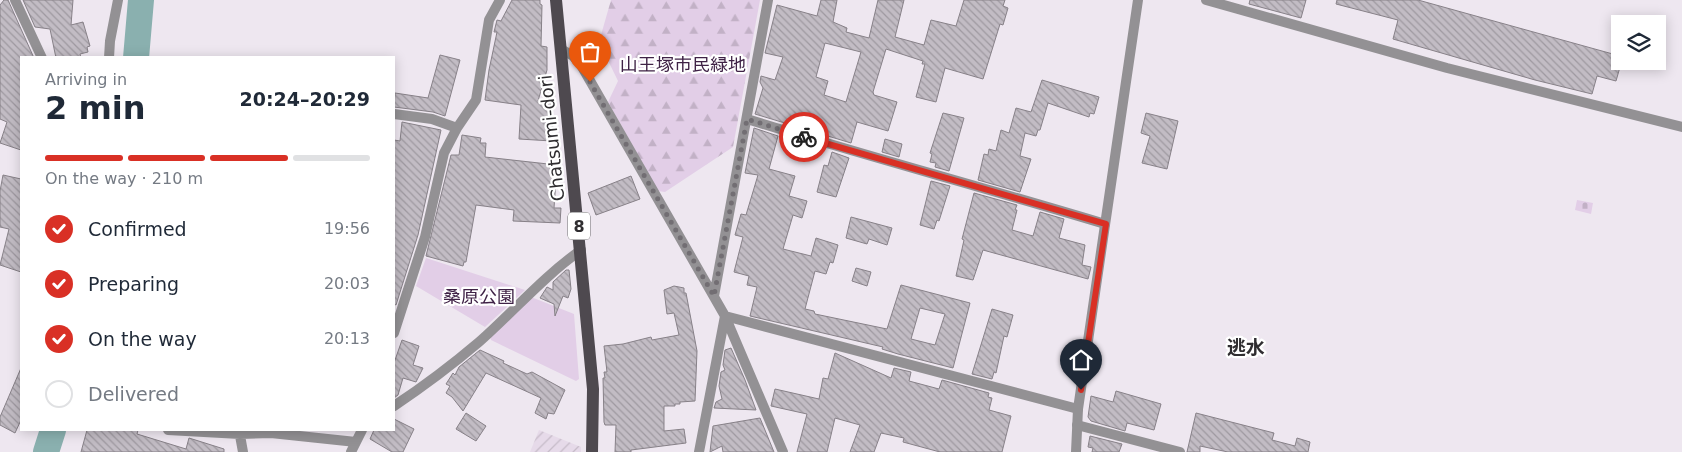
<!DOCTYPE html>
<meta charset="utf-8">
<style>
body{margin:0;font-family:"DejaVu Sans","Noto Sans JP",sans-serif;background:#f2f2f3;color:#1f2937;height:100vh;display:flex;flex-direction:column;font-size:19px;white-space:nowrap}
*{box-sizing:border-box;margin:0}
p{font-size:16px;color:#747a83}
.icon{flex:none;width:28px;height:28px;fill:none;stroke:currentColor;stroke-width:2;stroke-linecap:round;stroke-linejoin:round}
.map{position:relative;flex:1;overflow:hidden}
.sheet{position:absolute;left:20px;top:56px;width:375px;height:375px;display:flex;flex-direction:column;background:#fff;border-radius:0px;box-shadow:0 2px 12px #0003}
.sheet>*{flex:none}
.tools{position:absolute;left:1611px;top:15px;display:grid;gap:10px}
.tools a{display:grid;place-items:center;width:55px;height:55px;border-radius:0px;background:#fff;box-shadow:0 2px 12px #0003;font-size:25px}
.pin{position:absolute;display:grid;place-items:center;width:42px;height:42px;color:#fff;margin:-51px -21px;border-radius:50% 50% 50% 0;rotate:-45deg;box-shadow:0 0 5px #0007}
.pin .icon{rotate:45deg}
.courier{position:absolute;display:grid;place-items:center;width:50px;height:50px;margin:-25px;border:4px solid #d93025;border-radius:50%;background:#fff;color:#222;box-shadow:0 1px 6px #0007}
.summary em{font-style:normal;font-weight:700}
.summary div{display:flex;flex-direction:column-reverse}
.summary{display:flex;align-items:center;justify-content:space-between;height:85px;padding:0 25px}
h1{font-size:32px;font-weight:700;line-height:38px}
.bar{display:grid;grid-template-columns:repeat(4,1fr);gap:8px 5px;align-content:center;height:60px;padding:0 25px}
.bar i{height:6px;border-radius:4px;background:#e0e1e3}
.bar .active{background:#d93025}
.bar p{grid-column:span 4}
ol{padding:0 25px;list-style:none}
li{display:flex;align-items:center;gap:15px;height:55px}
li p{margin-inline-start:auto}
li .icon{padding:5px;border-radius:50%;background:#d93025;color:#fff;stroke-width:4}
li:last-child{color:#747a83}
li i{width:28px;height:28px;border:2px solid #e0e1e3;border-radius:50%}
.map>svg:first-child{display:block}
</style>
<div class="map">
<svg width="1682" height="452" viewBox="0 0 1682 452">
<defs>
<pattern id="industrial-furrows" width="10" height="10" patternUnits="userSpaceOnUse" patternTransform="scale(1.25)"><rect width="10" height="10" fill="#e6dae9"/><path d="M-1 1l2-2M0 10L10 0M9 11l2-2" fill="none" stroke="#c6bbc8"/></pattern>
<pattern id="forest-firs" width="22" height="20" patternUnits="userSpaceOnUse" patternTransform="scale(1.25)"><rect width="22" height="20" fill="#e2cee7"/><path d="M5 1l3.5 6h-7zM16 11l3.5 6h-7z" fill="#c2b1c6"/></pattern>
<pattern id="cemetery-stones" width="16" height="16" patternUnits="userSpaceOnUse" patternTransform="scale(1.25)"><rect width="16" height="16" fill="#e2cee7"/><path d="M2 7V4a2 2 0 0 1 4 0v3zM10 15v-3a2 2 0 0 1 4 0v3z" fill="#c2b1c6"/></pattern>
<pattern id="building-back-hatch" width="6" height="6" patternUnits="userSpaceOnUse" patternTransform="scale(1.25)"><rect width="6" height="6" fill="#c2bcc4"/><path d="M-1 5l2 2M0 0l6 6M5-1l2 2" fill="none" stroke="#9e99a0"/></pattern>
</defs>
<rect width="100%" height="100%" fill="#eee7f0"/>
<path fill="url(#industrial-furrows)" d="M539 430 581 447V452H530Z"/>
<path fill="url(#forest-firs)" d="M611 0H760L733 147 665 192 658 191 608 102 618 81 599 42Z"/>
<path fill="url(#cemetery-stones)" d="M1577 200 1593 203 1591 214 1575 210Z"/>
<path fill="#e2cee7" d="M426 258 525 290 485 327 416 286Z
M531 297 574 314 579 379 576 381 491 340 490 336Z"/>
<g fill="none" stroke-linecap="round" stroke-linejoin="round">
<path stroke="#8ab0af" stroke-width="26" d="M136 58 141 0
M46 452 53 430"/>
</g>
<path fill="url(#building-back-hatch)" stroke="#878188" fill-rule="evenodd" d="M4 0H8L34 58H21V150L0 143 7 122 0 119V5Z
M23 0H73L71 25 83 22 90 46 87 47 88 52 80 54 81 58H56L50 29 35 27Z
M512 0H540V4L542 5 541 46 547 47V70L538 101 551 102 549 121H553L552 141 519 139 521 105 485 100 489 70 497 32H494L497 20 501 21Z
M821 0H837L833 22 847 28 846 32 869 38 878 0H904L895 37 924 45 931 20 956 26 964 0H1005L1003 6 1008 8 1003 25 1000 24 983 79 945 68 936 102 916 97 925 64H922L923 61 886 49 873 92 874 95 897 102 888 131 857 122 851 143 755 114 763 88 760 82 761 76 775 80 783 57 765 53 777 5 817 16ZM825 43 861 52 846 102 824 95 828 81 816 77Z
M1250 0H1306L1301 18 1249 4Z
M1337 0H1418L1620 56V67L1616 81 1597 76 1592 94 1535 80 1393 39 1398 20 1336 4Z
M440 55 460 60 445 116 433 112 394 107 395 93 428 98Z
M1042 80 1099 97 1094 114 1090 113 1089 117 1048 103 1040 130H1038L1036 136 1025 133 1020 156 1031 159 1020 192 978 180 984 154 988 155 989 149 996 151 1001 130 1009 133 1016 108 1031 112Z
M943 113 964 118 949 171 935 167 936 163 930 162 932 154 930 153Z
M1146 113 1178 121 1167 169 1142 163 1150 136 1141 133Z
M402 122 441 130 418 235 396 305 394 304V140L400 141Z
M754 128 778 136 769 169 795 176 789 196 807 201 802 218 793 215 783 249 811 256 816 238 838 245 833 263 830 262 826 274 815 271 805 309 814 311 815 314 887 329 901 285 970 303 953 368 898 354 882 349 883 347 750 316 757 287 747 285 749 276 734 272 743 237 735 235 741 214 746 215 758 175 745 173ZM920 308 945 314 935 345 911 339Z
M462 135 481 138 480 143H486L485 157 557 165 554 208H561L560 223 513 221 514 210 476 205 466 262H464L463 266 426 256 451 155H459Z
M885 139 902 144 899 157 882 152Z
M832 152 849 158 836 197 817 192 824 165 828 166Z
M3 175 21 179V272L0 265 9 229 0 227V191Z
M631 176 640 199 596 215 588 193Z
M931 181 950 186 939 221 937 220 934 229 920 225Z
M974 193 1017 205 1015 210H1017L1012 230 1033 236 1040 212 1064 219 1059 238 1085 245 1082 265 1091 267 1088 279 983 250 973 280 956 276 964 240 962 239Z
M851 217 892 228 887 245 869 239 867 244 846 238Z
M856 268 871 272 867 286 852 281Z
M566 270H569L571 289 568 298 563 296 555 316 554 304 540 298 547 287 553 290V282Z
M674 286 684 288V293H686L697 351 695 401 680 402V404H675V406H664V431L684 429 686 443 631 450V452H615L616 425H605L604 422 603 378H605L604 372H607L604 346 623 344 651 337 652 340 679 335 674 313 667 314 664 290Z
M992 309 1013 315 1007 337 1004 336 996 373 994 372 992 379 972 374Z
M402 340 419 346 413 365 423 368 416 382 403 378 398 395 394 398V363Z
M731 348 745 380 756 410 714 408 716 402 722 399 719 386 721 372 725 370 723 365 725 350Z
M480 350 504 361 503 363 527 374 532 372 565 390 554 414 548 413 546 419 535 413 541 398 486 373 463 411 452 397 446 393 450 386 446 384 453 373 455 375 459 367Z
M835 353 891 378 894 368 911 372 909 381 939 389 942 380 989 393 988 397 992 398 989 410 1011 416 1002 452H940L903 442 904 438 881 433 874 452H850L860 425 835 418 827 452H797L807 414 771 406 775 389 819 399 823 378 828 379Z
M21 368V420L15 433 0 425V417Z
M1116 391 1161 404 1154 430 1127 423 1125 431 1091 421 1088 417 1091 396 1113 402Z
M466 413 486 426 476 441 456 429Z
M1196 413 1274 433 1272 440 1295 446 1297 438 1310 442 1308 452H1228L1200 446V452H1187Z
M760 418 774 452H723L722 446 710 452 713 426Z
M394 419 414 429 403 452H392L370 439 374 430H394Z
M87 430H138L137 434 186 449 189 438 224 449V452H81Z
M1090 436 1122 444 1119 452H1092L1093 448 1088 447Z"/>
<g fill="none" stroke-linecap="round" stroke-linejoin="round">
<path stroke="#939194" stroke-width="10" d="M15 0 42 58
M1206 0 1447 68 1682 127
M561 49 573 56 581 65 725 316 783 452
M109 58 110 41 118 0
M394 114 432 119 457 128
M747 119C866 156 986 188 1105 224
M714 296 768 0
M394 333 425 237 444 153 457 128 476 100 489 20 500 0
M394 406C424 386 452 365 479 342 513 312 543 277 581 250
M1077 425 1180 452
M168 430 240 434 271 433 356 442
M239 430 243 452
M351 452 362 430
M699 452 725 316 1078 409"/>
<path stroke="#939194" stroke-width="10" d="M1076 452 1078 409 1138 0"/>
<path stroke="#4e494f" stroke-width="12" d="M556 0 593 389 592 452"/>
</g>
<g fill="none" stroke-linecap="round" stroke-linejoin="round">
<path stroke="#726e73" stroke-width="5" stroke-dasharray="0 9" d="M590 82 714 296 747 119 804 137"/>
<path stroke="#d93025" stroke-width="6" d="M804 137 1106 224 1081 390"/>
</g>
<g text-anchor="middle" stroke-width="4.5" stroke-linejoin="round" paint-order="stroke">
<rect fill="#fff" stroke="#6d6c6e" stroke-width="1" x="568" y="212.5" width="22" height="27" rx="4"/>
<g font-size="16" font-weight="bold" fill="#2f2d30">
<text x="579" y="232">8</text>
</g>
<g font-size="18" fill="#3f2246" stroke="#fff">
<text x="683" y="71">山王塚市民緑地</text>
<text x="479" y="303">桑原公園</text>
</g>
<g font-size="18" fill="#2f2d30" stroke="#fff">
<text transform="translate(552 138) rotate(-96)" y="6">Chatsumi-dori</text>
</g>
<g font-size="19" font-weight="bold" fill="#2f2d30" stroke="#fff">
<text x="1246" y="354">逃水</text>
</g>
</g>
</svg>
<div class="tools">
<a><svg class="icon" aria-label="layers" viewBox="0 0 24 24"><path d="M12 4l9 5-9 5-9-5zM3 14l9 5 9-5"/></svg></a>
</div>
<div class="pin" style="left:590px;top:82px;background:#ea580c"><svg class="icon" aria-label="bag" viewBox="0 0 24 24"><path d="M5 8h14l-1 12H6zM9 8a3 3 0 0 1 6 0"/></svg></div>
<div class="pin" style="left:1081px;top:390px;background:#1f2937"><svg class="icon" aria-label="home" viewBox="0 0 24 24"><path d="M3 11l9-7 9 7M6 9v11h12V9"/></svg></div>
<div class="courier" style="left:804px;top:137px"><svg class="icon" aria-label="bike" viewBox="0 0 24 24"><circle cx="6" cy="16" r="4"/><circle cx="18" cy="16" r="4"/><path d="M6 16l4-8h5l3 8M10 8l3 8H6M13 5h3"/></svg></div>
<section class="sheet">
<div class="summary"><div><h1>2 min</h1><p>Arriving in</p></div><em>20:24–20:29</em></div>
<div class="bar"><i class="active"></i><i class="active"></i><i class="active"></i><i></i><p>On the way · 210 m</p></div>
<ol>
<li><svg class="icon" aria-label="check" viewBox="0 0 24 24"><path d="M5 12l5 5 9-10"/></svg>Confirmed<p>19:56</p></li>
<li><svg class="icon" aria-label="check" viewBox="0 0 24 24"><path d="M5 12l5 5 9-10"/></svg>Preparing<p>20:03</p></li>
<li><svg class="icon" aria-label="check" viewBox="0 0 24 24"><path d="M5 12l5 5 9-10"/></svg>On the way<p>20:13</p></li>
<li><i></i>Delivered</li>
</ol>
</section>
</div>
